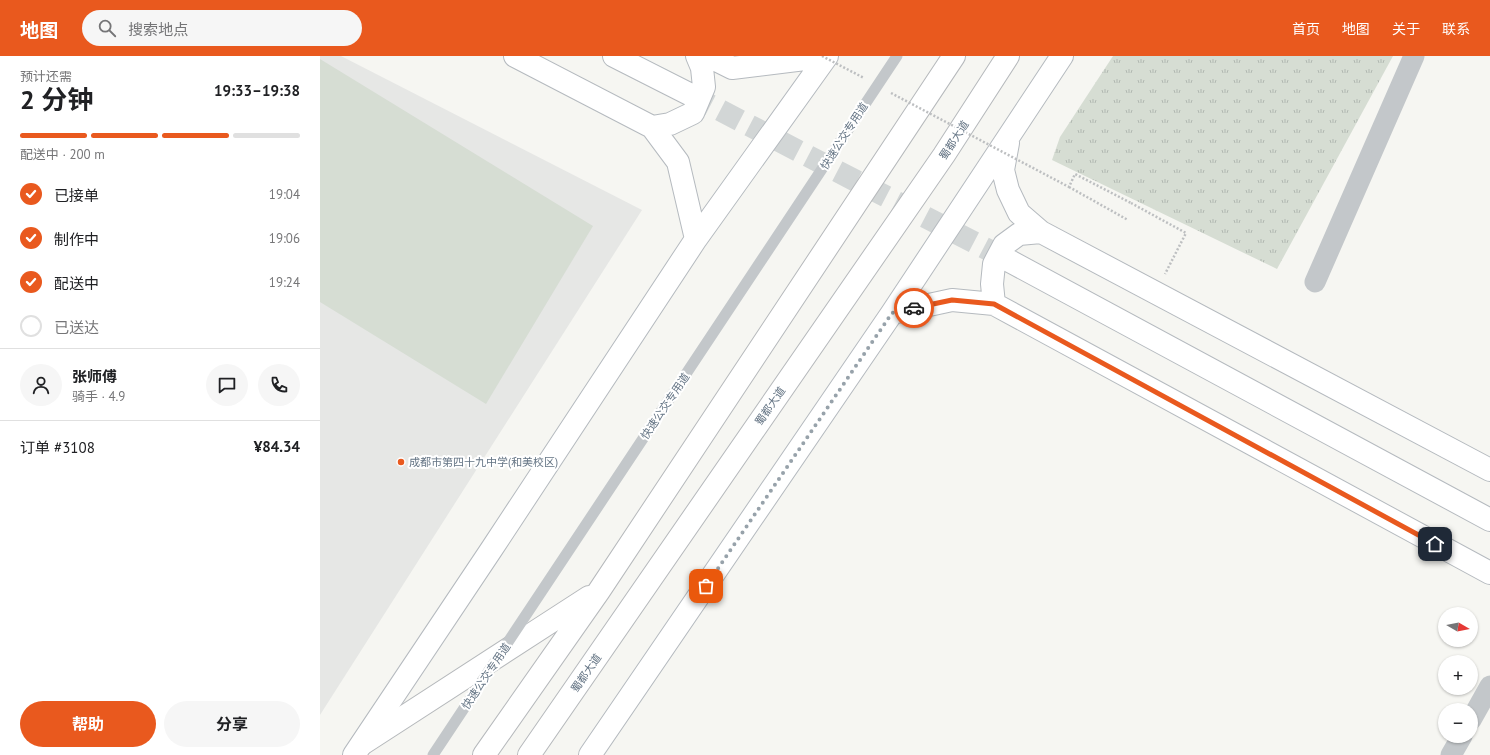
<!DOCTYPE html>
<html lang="zh">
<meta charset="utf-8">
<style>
body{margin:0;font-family:"PT Sans","Noto Sans SC",sans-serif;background:#f6f6f6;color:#202124;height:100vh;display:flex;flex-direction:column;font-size:15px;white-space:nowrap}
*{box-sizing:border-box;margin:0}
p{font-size:13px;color:#757577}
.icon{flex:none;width:22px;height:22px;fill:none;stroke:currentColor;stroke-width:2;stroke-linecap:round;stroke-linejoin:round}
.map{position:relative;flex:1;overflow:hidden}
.sheet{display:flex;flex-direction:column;background:#fff;width:320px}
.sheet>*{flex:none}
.needle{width:26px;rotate:99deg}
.controls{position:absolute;left:1118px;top:551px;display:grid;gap:8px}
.controls a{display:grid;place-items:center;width:40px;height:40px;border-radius:50%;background:#fff;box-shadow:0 1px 3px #0004;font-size:20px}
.pin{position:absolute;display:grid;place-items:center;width:34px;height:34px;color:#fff;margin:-17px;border-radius:8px;box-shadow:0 2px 6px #0006}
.courier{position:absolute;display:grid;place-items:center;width:40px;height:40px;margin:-20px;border:3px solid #e9591e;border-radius:50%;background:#fff;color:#222;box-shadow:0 1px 5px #0007}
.head em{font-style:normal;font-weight:700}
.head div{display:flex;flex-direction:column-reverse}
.head{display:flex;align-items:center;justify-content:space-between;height:68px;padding:0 20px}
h1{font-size:26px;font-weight:700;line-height:30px}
.bar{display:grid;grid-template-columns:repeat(4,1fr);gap:6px 4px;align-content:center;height:48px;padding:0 20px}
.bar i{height:5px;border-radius:3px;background:#e0e0e0}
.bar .current{background:#e9591e}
.bar p{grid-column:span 4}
.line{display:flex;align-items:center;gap:10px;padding:0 20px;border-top:1px solid #e0e0e0}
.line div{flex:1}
.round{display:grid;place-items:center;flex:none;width:42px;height:42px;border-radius:21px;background:#f6f6f6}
ol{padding:0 20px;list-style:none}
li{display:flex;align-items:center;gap:12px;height:44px}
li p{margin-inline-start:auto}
li .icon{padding:4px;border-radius:50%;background:#e9591e;color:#fff;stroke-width:4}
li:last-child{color:#757577}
li i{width:22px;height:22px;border:2px solid #e0e0e0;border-radius:50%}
.action{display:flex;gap:8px;margin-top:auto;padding:8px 20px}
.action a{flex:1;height:46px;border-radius:24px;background:#e9591e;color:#fff;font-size:16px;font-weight:700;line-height:46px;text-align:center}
.action a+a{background:#f6f6f6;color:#202124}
header{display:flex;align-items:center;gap:24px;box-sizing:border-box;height:56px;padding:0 20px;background:#e9591e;color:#fff}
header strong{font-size:19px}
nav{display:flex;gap:22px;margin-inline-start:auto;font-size:14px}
.search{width:280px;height:36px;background:#f6f6f6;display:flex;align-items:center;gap:10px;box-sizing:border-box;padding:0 14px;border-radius:22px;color:#757577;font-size:15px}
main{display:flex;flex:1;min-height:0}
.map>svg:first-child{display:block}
</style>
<header>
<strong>地图</strong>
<div class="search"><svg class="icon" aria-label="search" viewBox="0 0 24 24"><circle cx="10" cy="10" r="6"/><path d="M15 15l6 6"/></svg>搜索地点</div>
<nav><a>首页</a><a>地图</a><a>关于</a><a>联系</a></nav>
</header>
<main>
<section class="sheet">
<div class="head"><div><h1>2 分钟</h1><p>预计还需</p></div><em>19:33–19:38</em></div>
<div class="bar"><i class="current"></i><i class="current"></i><i class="current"></i><i></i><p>配送中 · 200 m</p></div>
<ol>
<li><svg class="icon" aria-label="check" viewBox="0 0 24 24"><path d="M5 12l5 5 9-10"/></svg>已接单<p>19:04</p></li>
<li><svg class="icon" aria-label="check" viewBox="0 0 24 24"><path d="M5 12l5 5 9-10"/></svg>制作中<p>19:06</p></li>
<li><svg class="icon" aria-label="check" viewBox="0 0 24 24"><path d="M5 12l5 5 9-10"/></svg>配送中<p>19:24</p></li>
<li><i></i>已送达</li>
</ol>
<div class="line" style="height:72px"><a class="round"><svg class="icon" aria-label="person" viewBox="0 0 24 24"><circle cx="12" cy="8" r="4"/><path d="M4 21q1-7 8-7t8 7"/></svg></a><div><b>张师傅</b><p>骑手 · 4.9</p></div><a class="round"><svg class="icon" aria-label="chat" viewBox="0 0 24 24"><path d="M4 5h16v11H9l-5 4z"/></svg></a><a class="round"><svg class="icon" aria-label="phone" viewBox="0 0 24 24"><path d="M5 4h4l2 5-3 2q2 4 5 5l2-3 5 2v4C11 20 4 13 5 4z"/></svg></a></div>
<div class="line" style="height:52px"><div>订单 #3108</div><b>¥84.34</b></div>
<div class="action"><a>帮助</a><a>分享</a></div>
</section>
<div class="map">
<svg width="1170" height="699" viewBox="0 0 1170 699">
<defs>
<pattern id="grass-tufts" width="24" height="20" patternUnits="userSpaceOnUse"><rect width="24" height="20" fill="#d6ddd3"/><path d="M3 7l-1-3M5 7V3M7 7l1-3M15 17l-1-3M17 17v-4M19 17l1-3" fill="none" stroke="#b1b8b1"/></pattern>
</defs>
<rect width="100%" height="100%" fill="#f6f6f2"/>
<path fill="#e6e7e5" d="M0 0H21L322 154 0 659Z"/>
<path fill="url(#grass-tufts)" d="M793 0H1073L957 213 732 104 740 81Z"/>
<path fill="#d6ddd3" d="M0 3 273 170 166 348 0 246Z"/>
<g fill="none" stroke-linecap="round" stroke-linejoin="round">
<path stroke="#d2d6d6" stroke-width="22" stroke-dasharray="22 11" stroke-linecap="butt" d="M371 39 684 202"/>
<g stroke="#b5babf" stroke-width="24">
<path id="secondary" d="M195 0 332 71 358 106 376 183
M294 0 371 39
M388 0 412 12 485 3 488 0
M332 71 350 68 373 57 384 31 382 12 377 0
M688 87 683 114 688 134 699 157 721 176 1170 414
M684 202 1170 464
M674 248 672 228 674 208 684 189 699 178 721 176
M572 257 632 244 674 248 1170 517
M34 699 171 494 376 183 507 0
M270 699 572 257 742 0"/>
</g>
<g stroke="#b6b9bc" stroke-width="24">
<path id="highway" d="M42 688 269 541
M164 699 279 535 634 0
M209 699 624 99 688 0"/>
</g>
<path stroke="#bdbfc1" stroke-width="2.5" stroke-dasharray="2 2" stroke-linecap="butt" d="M749 131 808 164
M811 147 866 177 845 218"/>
<path stroke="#c3c7ca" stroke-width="21" d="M995 226 1094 0
M1151 664 1170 630
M1131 699 1142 680"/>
<use href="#secondary" stroke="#fff" stroke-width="22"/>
<use href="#highway" stroke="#fff" stroke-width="22"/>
<path stroke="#bdbfc1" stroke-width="2.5" stroke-dasharray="2 2" stroke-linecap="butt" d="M502 0 544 22
M571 37 749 131 755 118 811 147"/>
<path stroke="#c3c7ca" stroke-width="11" d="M113 699 577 0"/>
</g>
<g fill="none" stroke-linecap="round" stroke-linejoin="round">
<path stroke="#97a2aa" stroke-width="4" stroke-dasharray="0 7.2" d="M386 530 572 257 594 252"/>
<path stroke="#e9591e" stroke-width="5" d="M594 252 632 244 674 248 1115 488"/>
</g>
<circle fill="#e9591e" stroke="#fff" stroke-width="1.5" cx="81" cy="406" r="4"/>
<g text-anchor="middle" stroke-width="4" stroke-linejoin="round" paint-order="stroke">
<g font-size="11" fill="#647484" stroke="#fff">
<text transform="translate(524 80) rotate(-57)" y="4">快速公交专用道</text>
<text transform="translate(634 84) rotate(-57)" y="4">蜀都大道</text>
<text transform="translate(345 350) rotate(-56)" y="4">快速公交专用道</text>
<text transform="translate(450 350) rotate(-55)" y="4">蜀都大道</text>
<text transform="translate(266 617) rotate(-55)" y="4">蜀都大道</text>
<text transform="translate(166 620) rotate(-56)" y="4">快速公交专用道</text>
</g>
<g font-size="11" fill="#647484" stroke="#fff" text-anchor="start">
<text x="89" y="410">成都市第四十九中学(和美校区)</text>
</g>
</g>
</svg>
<div class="controls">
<a><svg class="needle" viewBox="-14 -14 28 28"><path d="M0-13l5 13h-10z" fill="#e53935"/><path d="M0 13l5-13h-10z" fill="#757577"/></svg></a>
<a>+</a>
<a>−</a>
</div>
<div class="pin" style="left:386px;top:530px;background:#ea580c"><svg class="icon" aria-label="bag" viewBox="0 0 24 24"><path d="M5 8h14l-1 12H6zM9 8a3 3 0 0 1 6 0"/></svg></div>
<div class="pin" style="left:1115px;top:488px;background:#1f2937"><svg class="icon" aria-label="home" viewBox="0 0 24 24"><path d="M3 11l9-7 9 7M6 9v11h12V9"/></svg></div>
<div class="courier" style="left:594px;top:252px"><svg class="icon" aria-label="car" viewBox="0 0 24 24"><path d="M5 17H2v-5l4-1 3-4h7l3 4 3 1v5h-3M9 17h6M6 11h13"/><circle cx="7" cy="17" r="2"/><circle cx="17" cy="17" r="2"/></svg></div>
</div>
</main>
